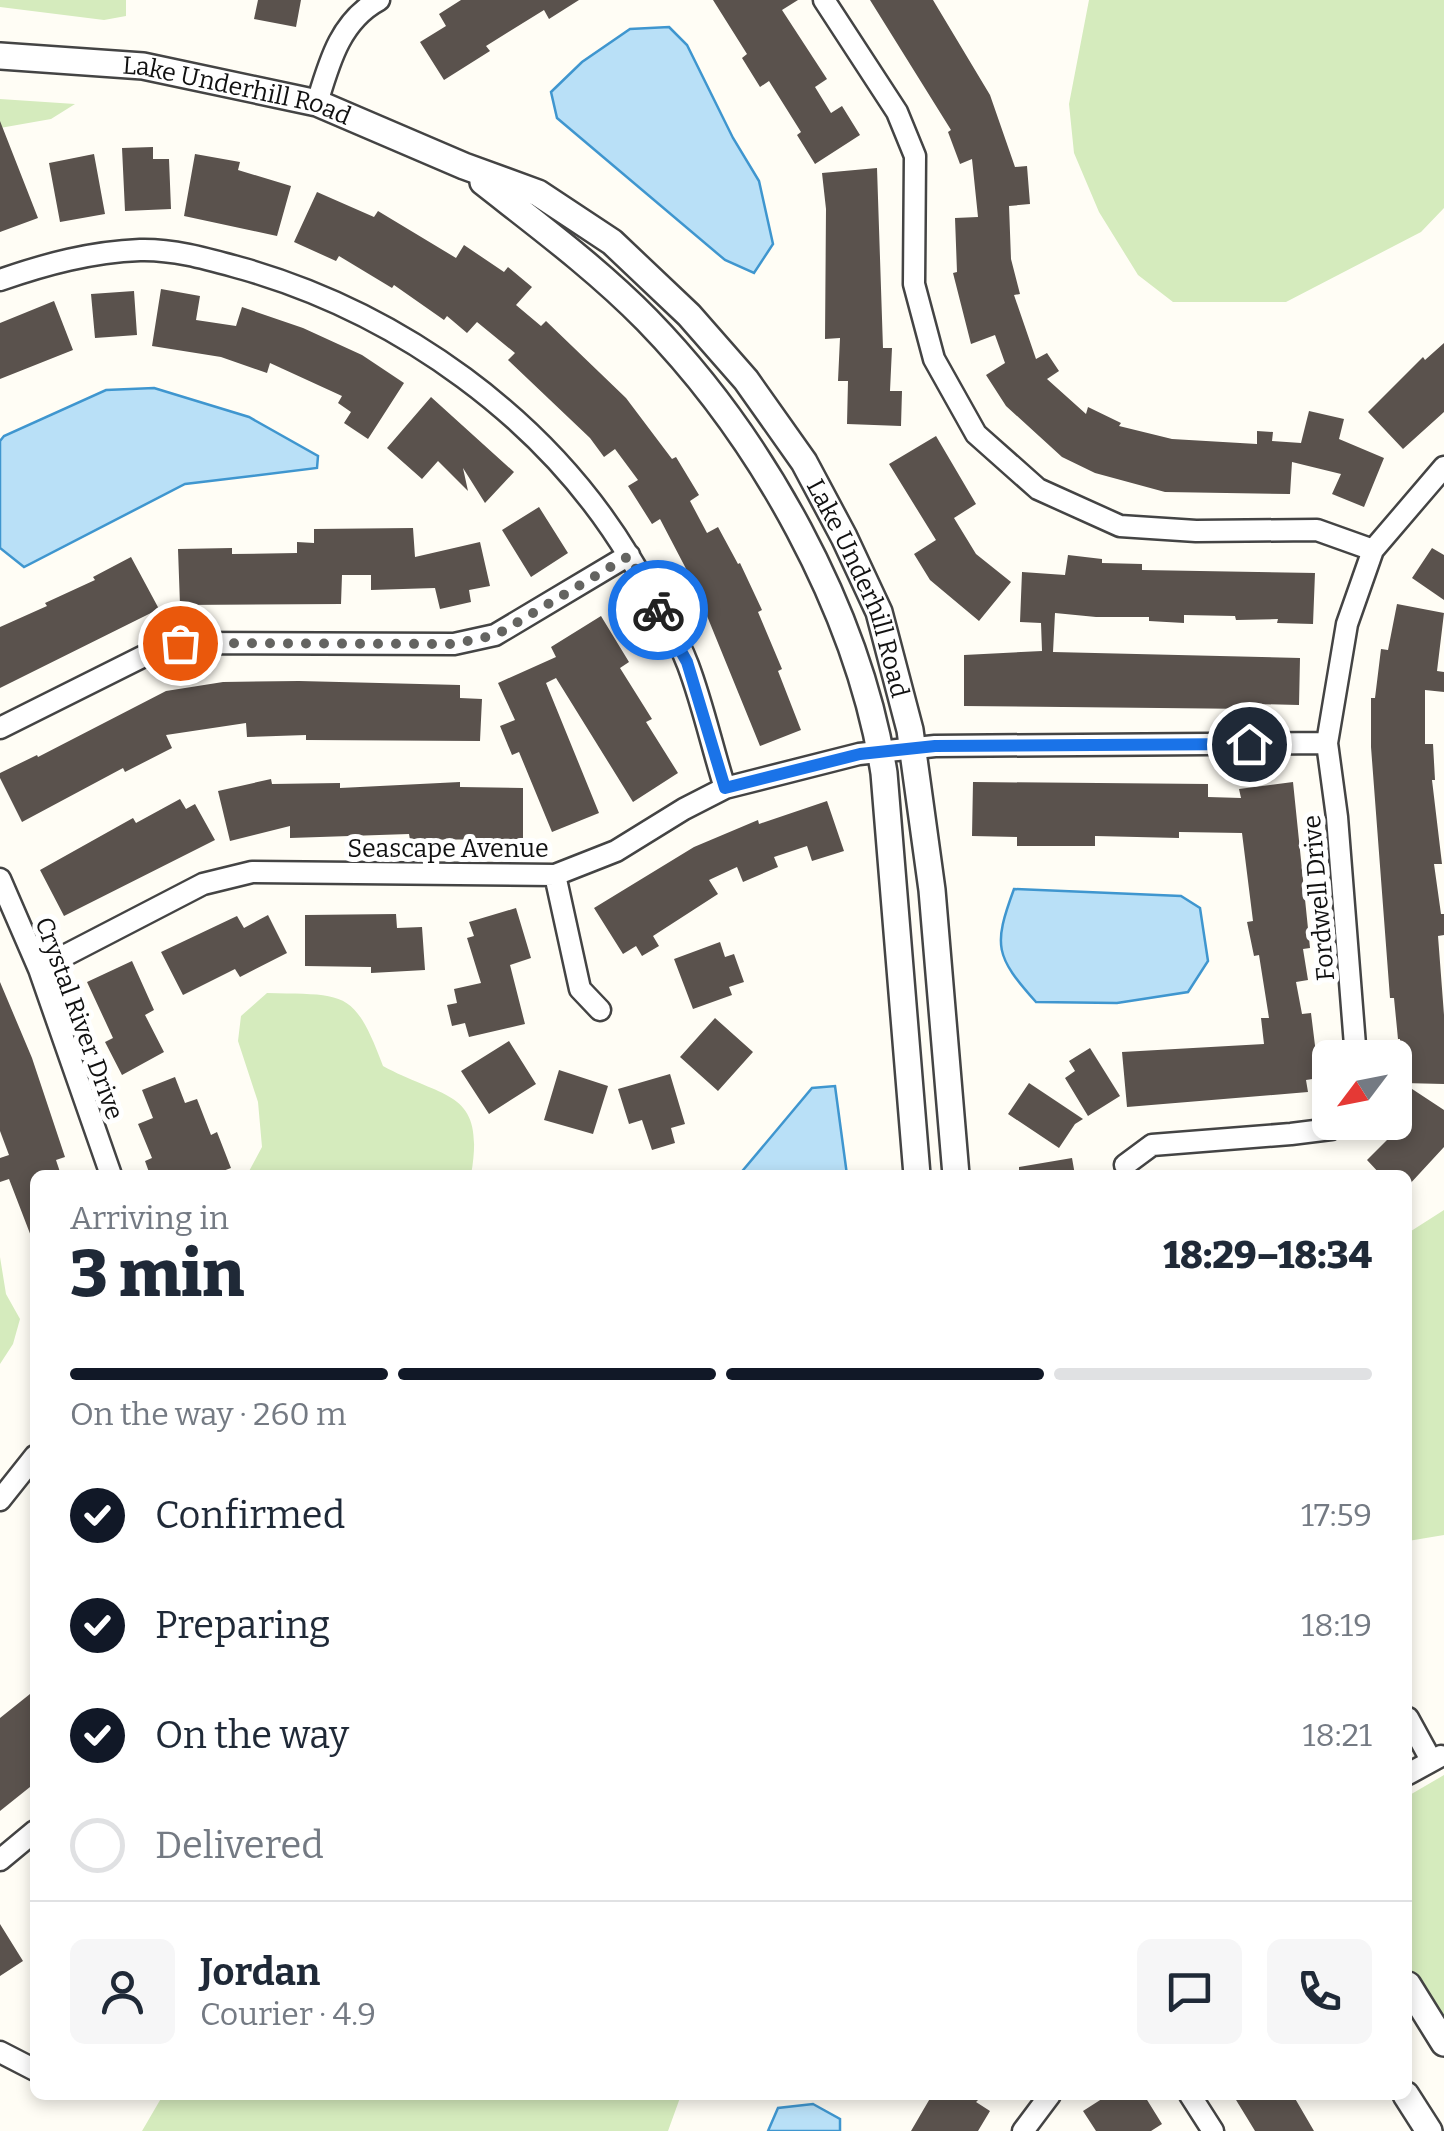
<!DOCTYPE html>
<meta charset="utf-8">
<style>
body{margin:0;font-family:Bitter,serif;background:#f6f6f7;color:#1f2937;height:100vh;display:flex;flex-direction:column;font-size:38px;white-space:nowrap}
*{box-sizing:border-box;margin:0}
p{font-size:32px;color:#747a83}
.icon{flex:none;width:55px;height:55px;fill:none;stroke:currentColor;stroke-width:2;stroke-linecap:round;stroke-linejoin:round}
.map{position:relative;flex:1;overflow:hidden}
.drawer{position:absolute;left:30px;top:1170px;width:1382px;height:930px;display:flex;flex-direction:column;background:#fff;border-radius:15px;box-shadow:0 5px 15px #0003}
.drawer>*{flex:none}
.needle{width:65px;rotate:238deg}
.fabs{position:absolute;left:1312px;top:1040px;display:grid;gap:20px}
.fabs a{display:grid;place-items:center;width:100px;height:100px;border-radius:15px;background:#fff;box-shadow:0 5px 15px #0003;font-size:50px}
.pin{position:absolute;display:grid;place-items:center;width:85px;height:85px;color:#fff;margin:-42px;border:5px solid #fff;border-radius:50%;box-shadow:0 2px 10px #0007}
.courier{position:absolute;display:grid;place-items:center;width:100px;height:100px;margin:-50px;border:8px solid #1a73e8;border-radius:50%;background:#fff;color:#222;box-shadow:0 2px 12px #0007}
.headline em{font-style:normal;font-weight:800}
.headline div{display:flex;flex-direction:column-reverse}
.headline{display:flex;align-items:center;justify-content:space-between;height:170px;padding:0 40px}
h1{font-size:65px;font-weight:800;line-height:75px}
.bar{display:grid;grid-template-columns:repeat(4,1fr);gap:15px 10px;align-content:center;height:120px;padding:0 40px}
.bar i{height:12px;border-radius:8px;background:#e0e1e3}
.bar .on{background:#111827}
.bar p{grid-column:span 4}
.line{display:flex;align-items:center;gap:25px;padding:0 40px;border-top:2px solid #e0e1e3}
.line div{flex:1}
.round{display:grid;place-items:center;flex:none;width:105px;height:105px;border-radius:15px;background:#f6f6f7}
ol{padding:0 40px;list-style:none}
li{display:flex;align-items:center;gap:30px;height:110px}
li p{margin-inline-start:auto}
li .icon{padding:10px;border-radius:50%;background:#111827;color:#fff;stroke-width:4}
li:last-child{color:#747a83}
li i{width:55px;height:55px;border:5px solid #e0e1e3;border-radius:50%}
.map>svg:first-child{display:block}
</style>
<div class="map">
<svg width="1444" height="2131" viewBox="0 0 1444 2131">
<rect width="100%" height="100%" fill="#fffdf5"/>
<path fill="#d5ebbd" d="M0 0H126V16L104 20 0 7Z
M1089 0H1444V208L1421 232 1286 302H1173L1138 275 1099 212 1074 153 1069 104Z
M0 99 75 104 51 119 0 128Z
M267 993C346 995 354 989 383 1066 445 1100 486 1089 471 1175H247L262 1147 258 1102 238 1041 241 1016Z
M1444 1210V1535L1408 1541V1233Z
M0 1257 6 1294 20 1319 13 1344 0 1364Z
M1444 1775V2026L1408 1967V1796Z
M163 2095H681L668 2131H142Z"/>
<path fill="#b9e0f7" stroke="#3f96cf" stroke-width="2.5" d="M669 27 687 45 733 138 759 181 773 244 754 273 725 260 557 118 551 92 582 62 630 29Z
M154 388 249 417 318 456 317 468 185 484 24 567 0 548V441L4 436 106 390Z
M1014 889 1181 896 1200 908 1208 961 1188 992 1117 1003 1036 1002C995 956 993 946 1014 889Z
M835 1086 847 1175H739L812 1088Z
M813 2104 840 2119V2131H768L778 2108Z"/>
<path fill="#5a524d" d="M258 0H301L296 27 254 19Z
M461 0H579L549 19 544 10 486 46 490 51 444 80 420 42 446 26 439 14Z
M713 0H798L782 10 827 79 815 87 831 113 842 106 860 135 815 164 797 135 801 132 769 81 760 87 742 58 747 54Z
M870 0H933L990 95 1015 167 1027 166 1030 204 1009 206 1011 259 1020 294 1014 295 1036 359 1047 353 1059 371 1047 379 1086 414 1088 407 1121 423 1119 426 1172 439 1257 444V431L1273 432 1272 441 1301 443 1309 411 1344 419 1339 439 1384 458 1364 507 1332 494 1341 474 1292 462 1290 494 1165 492 1095 473 1062 457 1006 406 986 375 1005 363 995 335 971 344 953 273 957 272 955 218 978 217 972 159 960 164 948 132 951 130Z
M0 121 38 218 0 232Z
M153 147V159H169L171 209 125 211 122 148Z
M94 154 105 214 60 222 49 163Z
M195 154 240 162 238 170 291 186 277 236 184 216Z
M877 168 883 348H892L890 391H902L901 426 847 424 848 381H838L840 338 825 339 826 209 822 173Z
M317 192 374 217 378 211 456 258 464 245 504 272 508 267 532 287 516 305 541 326 546 321 626 398 672 459 676 457 699 495 690 501 707 533 718 527 738 564 740 563 762 610 758 612 782 669 778 671 801 730 760 746 694 584 660 519 652 524 628 486 638 480 615 449 604 457 590 438 508 360 515 353 477 322 467 333 447 316 444 320 394 285 392 288 339 256 336 261 294 242Z
M161 289 200 296 196 320 236 326 242 307 303 328 362 355 404 383 368 439 344 423 351 412 338 403 342 396 270 363 267 373 221 357 152 346Z
M134 291 137 335 95 338 91 294Z
M54 301 73 350 0 379V323Z
M1444 343V412L1403 449 1368 412 1423 357 1425 360Z
M431 397 514 472 485 503 463 468 468 491 438 461 422 479 387 448Z
M936 436 976 504 954 518 976 554 1011 582 979 621 930 580 914 554 936 540 889 464Z
M539 507 568 553 531 577 502 530Z
M413 528 415 557 480 542 490 586 469 590 471 602 440 609 435 588 371 590V575H342L341 604 180 605 178 549 232 548V554L297 553V542L314 543V529Z
M1432 548 1444 555V600L1412 578Z
M1068 555 1102 559V563L1142 564V570L1315 573 1313 624 1277 623 1278 619 1236 620 1235 616 1184 615V623L1149 621V617H1096L1055 613 1053 652 1300 658 1299 705 1255 704V709L964 706V655L1042 651 1041 623 1020 622 1022 572 1065 575Z
M131 557 159 609 0 688V627L47 606 45 603 95 580 93 577Z
M1397 604 1444 613 1437 671 1444 672V692L1425 690V744H1433L1435 780H1432L1442 864H1434L1441 914H1444V935L1438 936 1444 1015V1084L1403 1083 1444 1110V1147L1408 1186V1175H1381L1367 1160 1395 1132V1107L1400 1100V1039H1398L1394 998H1390L1371 747V698H1375L1381 649 1388 650Z
M601 616 629 662 620 668 652 719 646 722 678 773 633 802 556 678 546 683 599 813 552 832 519 752 512 755 500 726 515 720 498 683 556 657 551 647Z
M299 681 460 685V698L482 699 480 741 306 740V735L247 737 246 723 166 735 172 748 125 772 123 768 22 822 0 778V773L37 755 38 757 166 691 223 682Z
M271 779 272 784 340 783V788L460 782V787L523 788V839L410 840 409 834 290 838V826L230 841 218 791Z
M973 782 1208 784V797L1241 798 1239 789 1293 782 1310 948 1303 949 1308 980 1296 982 1302 1014 1311 1013 1319 1078 1306 1080 1308 1092 1127 1107 1122 1052 1264 1044 1261 1018H1269L1259 955 1254 956 1247 922 1253 921 1242 833 1179 832V838L1095 836V846H1017V837L972 836Z
M180 799 186 809 195 804 215 840 64 916 40 870 133 818 136 823Z
M827 801 844 851 812 861 807 846 774 857 778 867 743 882 737 867 709 880 718 894 653 936 659 946 642 956 636 946 623 954 594 908 694 847 758 820 759 824Z
M516 908 531 958 510 965 525 1024 469 1037 465 1023 452 1026 447 1005 457 1003 454 989 481 983 467 938 474 936 469 922Z
M396 914 397 928 422 927 425 970 371 973V967L305 966V915Z
M268 915 287 953 240 977 235 969 183 995 161 952 237 916 244 928Z
M720 942 725 957 734 954 744 982 729 987 732 995 693 1009 674 959Z
M132 961 154 1010 145 1015 164 1052 122 1075 105 1042 113 1038 87 982Z
M0 982 32 1058 65 1157 56 1160 61 1175H35L34 1244 9 1179 0 1182V1158L9 1155 0 1131Z
M715 1018 753 1052 718 1091 680 1057Z
M509 1041 536 1084 489 1114 461 1071Z
M1090 1048 1120 1096 1088 1116 1065 1078 1075 1071 1069 1061Z
M559 1070 608 1086 593 1134 544 1120Z
M670 1074 685 1124 671 1128 675 1143 652 1150 642 1120 629 1124 618 1089Z
M175 1077 185 1103 197 1099 211 1135 217 1132 231 1168 212 1175H150L145 1161 152 1158 138 1124 153 1118 142 1090Z
M1029 1083 1083 1119 1075 1124 1059 1148 1008 1114Z
M1072 1158 1075 1175H1019V1167Z
M35 1690V1783L0 1811V1718Z
M0 1924 23 1961 0 1976Z
M932 2095H983L976 2102 990 2111 978 2131H911Z
M1108 2095H1144L1162 2124 1151 2131H1096L1083 2111Z
M1233 2095H1293L1314 2131H1255Z"/>
<g fill="none" stroke-linecap="round" stroke-linejoin="round">
<g stroke="#444" stroke-width="25">
<path id="minor" d="M824 0 897 112 915 156 914 284 934 359 976 434 1038 489 1120 526 1196 531 1317 530 1373 550
M317 103C329 63 340 21 379 0
M0 280C46 264 91 252 140 250 175 249 211 260 244 269 400 314 546 418 630 558 650 591 674 629 688 665 703 705 712 747 725 788
M0 728 146 655 180 643 454 644 495 635 629 555
M555 875 580 989 600 1010
M0 879 39 969 111 1175
M39 969 203 884 252 872 555 875 616 851 684 809 725 788 859 754 935 746 1327 743
M1356 1058 1337 817 1327 743 1347 624 1373 550 1444 467
M1125 1165 1152 1145 1291 1134 1331 1129 1339 1122
M0 1500 35 1456
M1408 1718 1431 1760
M1408 1774 1441 1756
M0 1860 35 1831
M0 2052 35 2070
M1190 2095 1213 2131
M1023 2131 1050 2095"/>
</g>
<g stroke="#444" stroke-width="30">
<g id="tertiary">
<path id="s1" d="M0 56 143 66 317 103 464 166 538 193 612 242 689 315 746 380 804 462 844 537 879 612 910 730 932 890 956 1175"/>
<path d="M483 182C539 226 597 269 647 320 762 438 858 610 884 773L917 1175"/>
<path d="M1408 1985 1444 2043"/>
<path d="M1406 2095 1429 2131"/>
</g>
</g>
<use href="#minor" stroke="#fff" stroke-width="20"/>
<use href="#tertiary" stroke="#fff" stroke-width="25"/>
</g>
<g fill="none" stroke-linecap="round" stroke-linejoin="round">
<path stroke="#646461" stroke-width="10" stroke-dasharray="0 18" d="M180 643 454 644 496 635 629 556 658 610"/>
<path stroke="#1a73e8" stroke-width="12" d="M658 610 687 662 725 788 860 754 935 746 1249 744"/>
</g>
<g text-anchor="middle" stroke-width="10" stroke-linejoin="round" paint-order="stroke">
<g font-size="25" fill="#111" stroke="#fff">
<text dy="9" stroke="none"><textPath href="#s1" startOffset="240">Lake Underhill Road</textPath></text>
<text dy="9" stroke="none"><textPath href="#s1" startOffset="1080">Lake Underhill Road</textPath></text>
<text x="448" y="857">Seascape Avenue</text>
<text transform="translate(1318 898) rotate(-95)" y="9">Fordwell Drive</text>
<text transform="translate(80 1018) rotate(70)" y="9">Crystal River Drive</text>
</g>
</g>
</svg>
<div class="fabs">
<a><svg class="needle" viewBox="-14 -14 28 28"><path d="M0-13l5 13h-10z" fill="#e53935"/><path d="M0 13l5-13h-10z" fill="#747a83"/></svg></a>
</div>
<div class="pin" style="left:180px;top:643px;background:#ea580c"><svg class="icon" aria-label="bag" viewBox="0 0 24 24"><path d="M5 8h14l-1 12H6zM9 8a3 3 0 0 1 6 0"/></svg></div>
<div class="pin" style="left:1249px;top:744px;background:#1f2937"><svg class="icon" aria-label="home" viewBox="0 0 24 24"><path d="M3 11l9-7 9 7M6 9v11h12V9"/></svg></div>
<div class="courier" style="left:658px;top:610px"><svg class="icon" aria-label="bike" viewBox="0 0 24 24"><circle cx="6" cy="16" r="4"/><circle cx="18" cy="16" r="4"/><path d="M6 16l4-8h5l3 8M10 8l3 8H6M13 5h3"/></svg></div>
<section class="drawer">
<div class="headline"><div><h1>3 min</h1><p>Arriving in</p></div><em>18:29–18:34</em></div>
<div class="bar"><i class="on"></i><i class="on"></i><i class="on"></i><i></i><p>On the way · 260 m</p></div>
<ol>
<li><svg class="icon" aria-label="check" viewBox="0 0 24 24"><path d="M5 12l5 5 9-10"/></svg>Confirmed<p>17:59</p></li>
<li><svg class="icon" aria-label="check" viewBox="0 0 24 24"><path d="M5 12l5 5 9-10"/></svg>Preparing<p>18:19</p></li>
<li><svg class="icon" aria-label="check" viewBox="0 0 24 24"><path d="M5 12l5 5 9-10"/></svg>On the way<p>18:21</p></li>
<li><i></i>Delivered</li>
</ol>
<div class="line" style="height:180px"><a class="round"><svg class="icon" aria-label="person" viewBox="0 0 24 24"><circle cx="12" cy="8" r="4"/><path d="M4 21q1-7 8-7t8 7"/></svg></a><div><b>Jordan</b><p>Courier · 4.9</p></div><a class="round"><svg class="icon" aria-label="chat" viewBox="0 0 24 24"><path d="M4 5h16v11H9l-5 4z"/></svg></a><a class="round"><svg class="icon" aria-label="phone" viewBox="0 0 24 24"><path d="M5 4h4l2 5-3 2q2 4 5 5l2-3 5 2v4C11 20 4 13 5 4z"/></svg></a></div>
</section>
</div>
